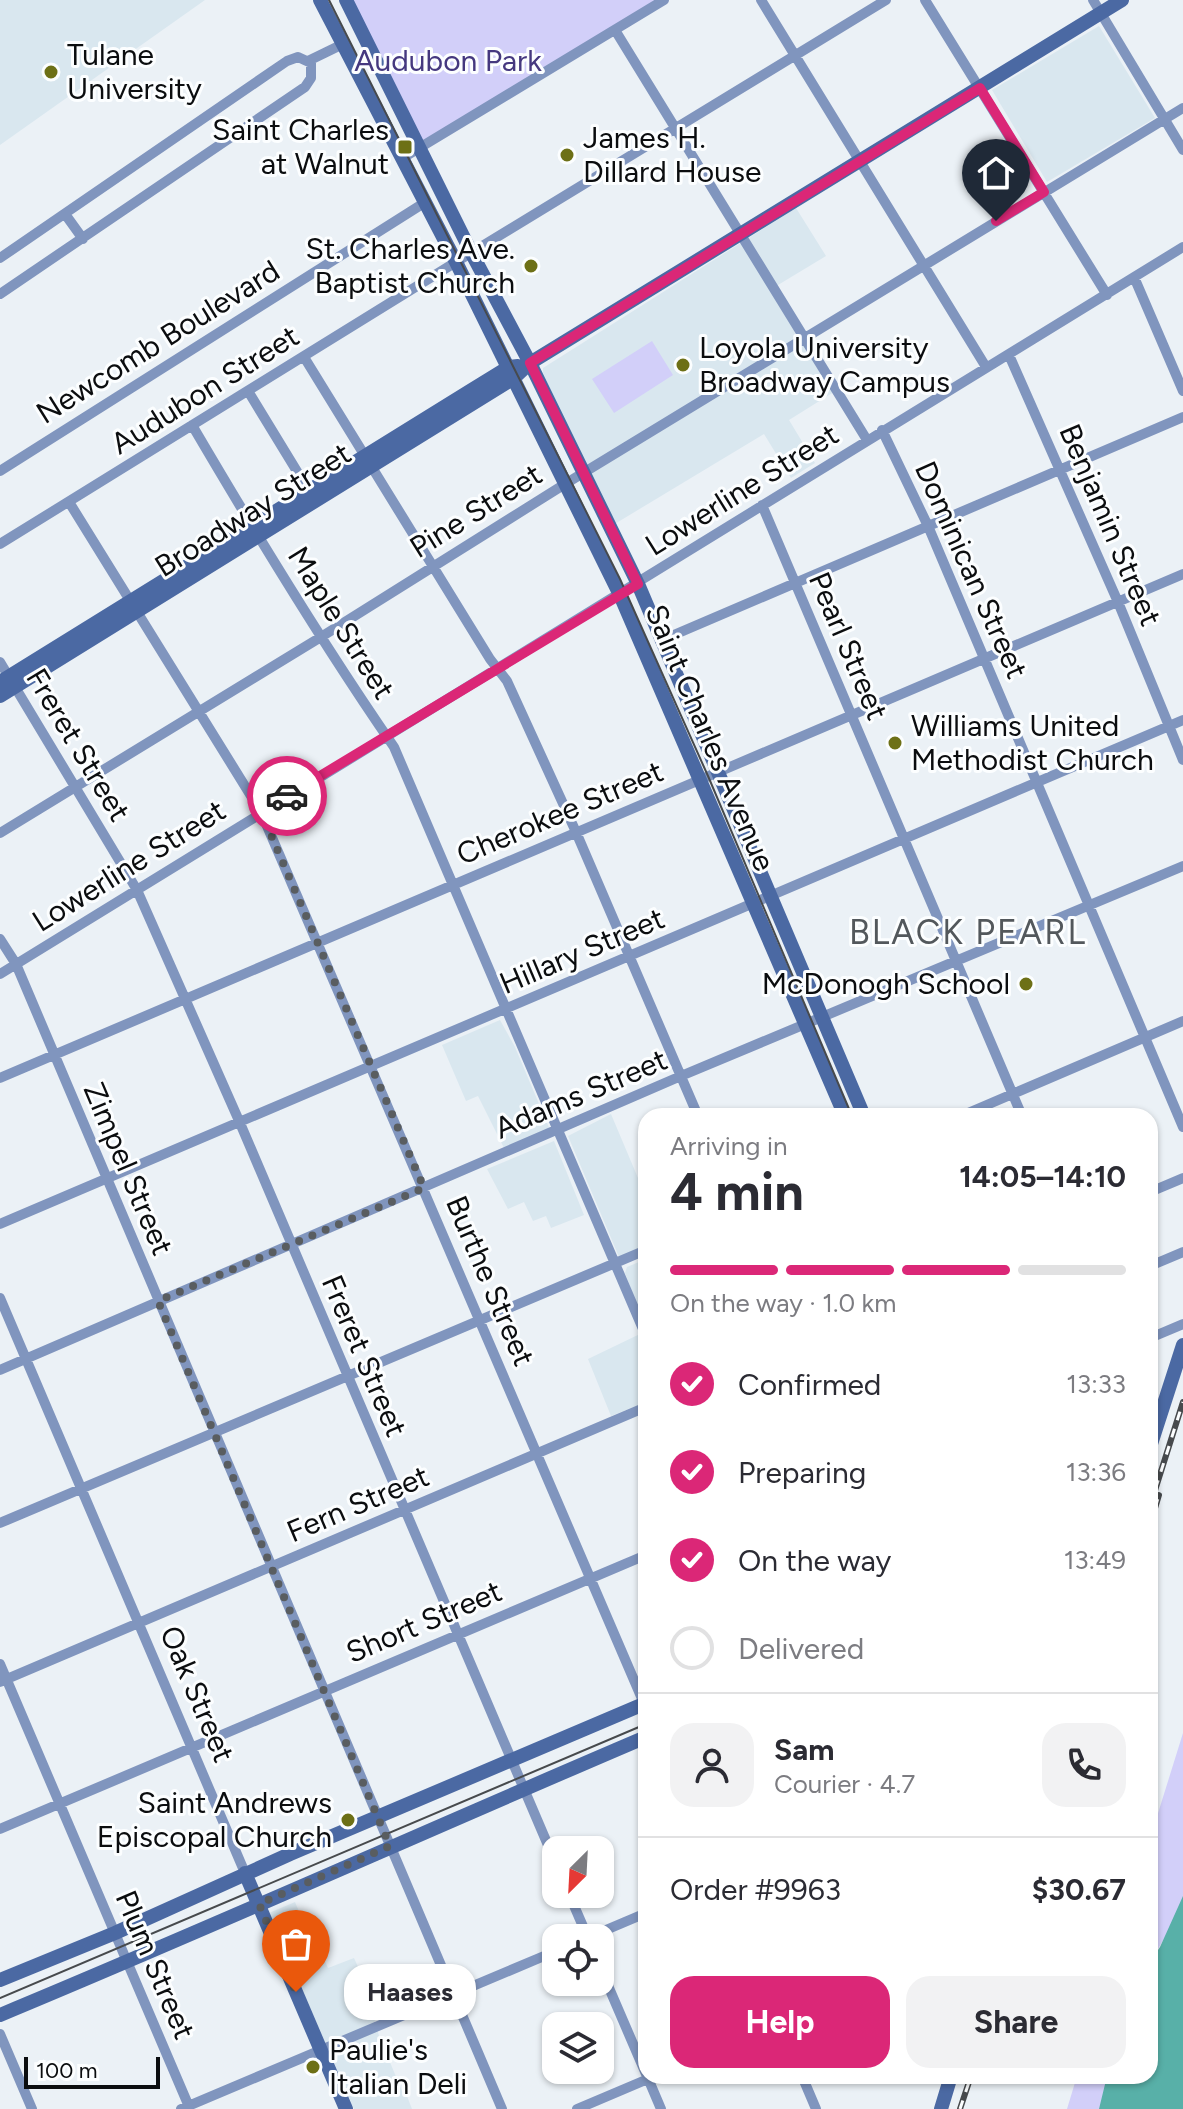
<!DOCTYPE html>
<meta charset="utf-8">
<style>
body{margin:0;font-family:Figtree,sans-serif;background:#f2f2f3;color:#2b2b33;height:100vh;display:flex;flex-direction:column;font-size:30px;white-space:nowrap}
*{box-sizing:border-box;margin:0}
p{font-size:26px;color:#7c7c81}
.icon{flex:none;width:44px;height:44px;fill:none;stroke:currentColor;stroke-width:2;stroke-linecap:round;stroke-linejoin:round}
.map{position:relative;flex:1;overflow:hidden}
.side{position:absolute;left:638px;top:1108px;width:520px;height:976px;display:flex;flex-direction:column;background:#fff;border-radius:24px;box-shadow:0 2px 6px #0004}
.side>*{flex:none}
.needle{width:52px;rotate:204deg}
.tools{position:absolute;left:542px;top:1836px;display:grid;gap:16px}
.tools a{display:grid;place-items:center;width:72px;height:72px;border-radius:16px;background:#fff;box-shadow:0 2px 6px #0004;font-size:40px}
.scale{position:absolute;left:24px;bottom:20px;width:136px;box-sizing:border-box;padding-left:8px;border:4px solid #0b0d0f;border-top:0;font-size:22px;line-height:28px;white-space:nowrap;color:#0b0d0f;-webkit-text-stroke:6px #fcfeff;paint-order:stroke}
.pin{position:absolute;display:grid;place-items:center;width:68px;height:68px;color:#fff;margin:-82px -34px;border-radius:50% 50% 50% 0;rotate:-45deg;box-shadow:0 0 8px #0007}
.pin .icon{rotate:45deg}
.courier{position:absolute;display:grid;place-items:center;width:80px;height:80px;margin:-40px;border:6px solid #db2777;border-radius:50%;background:#fff;color:#222;box-shadow:0 2px 10px #0007}
.bubble{position:absolute;height:56px;border-radius:24px;background:#fff;box-shadow:0 2px 6px #0004;font-size:26px;font-weight:700;line-height:56px;text-align:center}
.head em{font-style:normal;font-weight:700}
.head div{display:flex;flex-direction:column-reverse}
.head{display:flex;align-items:center;justify-content:space-between;height:136px;padding:0 32px}
h1{font-size:52px;font-weight:700;line-height:60px}
.bar{display:grid;grid-template-columns:repeat(4,1fr);gap:12px 8px;align-content:center;height:96px;padding:0 32px}
.bar i{height:10px;border-radius:6px;background:#e1e1e2}
.bar .active{background:#db2777}
.bar p{grid-column:span 4}
.line{display:flex;align-items:center;gap:20px;padding:0 32px;border-top:2px solid #e1e1e2}
.line div{flex:1}
.round{display:grid;place-items:center;flex:none;width:84px;height:84px;border-radius:24px;background:#f2f2f3}
ol{padding:0 32px;list-style:none}
li{display:flex;align-items:center;gap:24px;height:88px}
li p{margin-inline-start:auto}
li .icon{padding:8px;border-radius:50%;background:#db2777;color:#fff;stroke-width:4}
li:last-child{color:#7c7c81}
li i{width:44px;height:44px;border:4px solid #e1e1e2;border-radius:50%}
.primary-button{display:flex;gap:16px;margin-top:auto;padding:16px 32px}
.primary-button a{flex:1;height:92px;border-radius:24px;background:#db2777;color:#fff;font-size:32px;font-weight:700;line-height:92px;text-align:center}
.primary-button a+a{background:#f2f2f3;color:#2b2b33}
.map>svg:first-child{display:block}
</style>
<div class="map">
<svg width="1183" height="2109" viewBox="0 0 1183 2109">
<rect width="100%" height="100%" fill="#ebf1f6"/>
<path fill="#d9e7ef" d="M0 0H205L0 145Z
M1099 26 1155 118 1047 182 992 90Z
M796 208 826 256 773 288 837 390 789 420 815 463 791 478 764 434 613 525 543 373V368Z
M500 1020 515 1047 550 1130 504 1148 478 1096 466 1101 442 1045Z
M611 1114 646 1197V1246L619 1257 568 1136Z
M554 1141 584 1215 551 1228 546 1216 533 1221 524 1202 508 1209 487 1169Z
M646 1259V1329L625 1273 627 1267Z
M642 1333 646 1342V1402L611 1416 588 1359Z
M295 1902 312 1942 321 1952 328 1968 354 1958 364 1980 379 2036 402 2091H405L412 2109H354L269 1913Z"/>
<path fill="#d2cff9" d="M352 0H663L424 143Z
M652 341 673 375 614 413 592 379Z
M1183 1733V1908L1150 1962V1839Z
M1077 2076H1111L1104 2109H1067Z"/>
<path fill="#58b0a8" d="M1183 1896V2109H1099L1107 2076H1150V1962L1160 1947Z"/>
<g fill="none" stroke-linecap="round" stroke-linejoin="round">
<path stroke="#8095be" stroke-width="10" d="M761 0 986 367
M925 0 1107 295
M1093 0 1183 150
M615 30 867 440
M308 61 343 44
M401 159 664 0
M65 214 83 239
M0 258 287 61 298 57 311 63V78L305 87 0 294
M1134 277 1183 391
M1009 355 1118 602 1183 760
M304 357 490 659 507 681 576 832 698 1116
M248 391 309 491
M192 425C256 534 322 643 394 747L646 1336
M882 430 928 526 1183 1127
M0 471 424 203
M69 502 261 812 646 1708
M762 505 1022 1116
M0 544 456 262 886 0
M662 640 1183 417
M0 662 137 890 240 1123 556 1864
M0 833 321 637 565 484 1183 108
M0 939 16 964 502 2109
M0 974 1183 247
M0 1078 1183 574
M961 1116 1183 1021
M1150 1192 1183 1178
M0 1224 1183 720
M1150 1266 1183 1252
M0 1298 245 1873
M1150 1338 1183 1324
M0 1370 681 1076 1183 866
M0 1523 646 1250
M0 1664 190 2109
M0 1682 646 1407
M0 1829 646 1555
M569 1894 588 1938
M587 1938 646 1913
M600 1967 646 2074
M0 2034 32 2109
M647 2076 661 2109
M802 2076 816 2109
M181 2109 556 1951
M577 2109 655 2076"/>
<path stroke="#4b69a3" stroke-width="14" d="M320 0 456 262 620 595 845 1116
M346 0 471 252 530 363 638 584 864 1116
M0 682 470 391 509 367 518 366
M0 696 514 378 530 363 1122 0
M1150 1447 1183 1345
M245 1873 346 2109
M0 1980 115 1933 290 1854 646 1703
M0 2015C217 1925 430 1829 646 1737
M941 2109 951 2076"/>
<path stroke="#474a4d" stroke-width="2" d="M329 0 620 579 708 776 852 1116
M0 1998 646 1724"/>
<g stroke="#474a4d" stroke-width="6">
<path id="rail" d="M1150 1506 1183 1402
M1150 1525 1159 1495
M960 2109 971 2076"/>
</g>
<use href="#rail" stroke="#fcfeff" stroke-width="3" stroke-dasharray="9" stroke-linecap="butt"/>
</g>
<g fill="none" stroke-linecap="round" stroke-linejoin="round">
<path stroke="#595d60" stroke-width="8" stroke-dasharray="0 14.4" d="M287 796 261 812 424 1188 158 1301 390 1846 259 1904 296 1992"/>
<path stroke="#db2777" stroke-width="10" d="M287 796 638 584 530 363 980 88 1044 192 996 221"/>
</g>
<g fill="#6d7016" stroke="#fcfeff" stroke-width="3">
<circle cx="51" cy="72" r="8"/>
<rect x="397" y="139" width="16" height="16" rx="4"/>
<circle cx="567" cy="155" r="8"/>
<circle cx="531" cy="266" r="8"/>
<circle cx="683" cy="365" r="8"/>
<circle cx="895" cy="743" r="8"/>
<circle cx="1026" cy="984" r="8"/>
<circle cx="348" cy="1820" r="8"/>
<circle cx="313" cy="2067" r="8"/>
</g>
<g text-anchor="middle" stroke-width="6" stroke-linejoin="round" paint-order="stroke">
<g font-size="30" fill="#0b0d0f" stroke="#fcfeff" text-anchor="start">
<text x="67" y="65">Tulane<tspan x="67" dy="34">University</tspan></text>
<text x="389" y="140" text-anchor="end">Saint Charles<tspan x="389" dy="34">at Walnut</tspan></text>
<text x="583" y="148">James H.<tspan x="583" dy="34">Dillard House</tspan></text>
<text x="515" y="259" text-anchor="end">St. Charles Ave.<tspan x="515" dy="34">Baptist Church</tspan></text>
<text x="699" y="358">Loyola University<tspan x="699" dy="34">Broadway Campus</tspan></text>
<text x="911" y="736">Williams United<tspan x="911" dy="34">Methodist Church</tspan></text>
<text x="1010" y="994" text-anchor="end">McDonogh School</text>
<text x="332" y="1813" text-anchor="end">Saint Andrews<tspan x="332" dy="34">Episcopal Church</tspan></text>
<text x="329" y="2060">Paulie's<tspan x="329" dy="34">Italian Deli</tspan></text>
</g>
<g font-size="30" fill="#45387f" stroke="#fcfeff">
<text x="448" y="71">Audubon Park</text>
</g>
<g font-size="30" fill="#0b0d0f" stroke="#fcfeff">
<text transform="translate(158 342) rotate(-32)" y="10">Newcomb Boulevard</text>
<text transform="translate(205 390) rotate(-32)" y="10">Audubon Street</text>
<text transform="translate(742 490) rotate(-32)" y="10">Lowerline Street</text>
<text transform="translate(253 510) rotate(-32)" y="10">Broadway Street</text>
<text transform="translate(476 511) rotate(-32)" y="10">Pine Street</text>
<text transform="translate(1110 525) rotate(67)" y="10">Benjamin Street</text>
<text transform="translate(971 570) rotate(66)" y="10">Dominican Street</text>
<text transform="translate(341 623) rotate(58)" y="10">Maple Street</text>
<text transform="translate(848 646) rotate(67)" y="10">Pearl Street</text>
<text transform="translate(710 738) rotate(67)" y="10">Saint Charles Avenue</text>
<text transform="translate(78 745) rotate(59)" y="10">Freret Street</text>
<text transform="translate(560 813) rotate(-23)" y="10">Cherokee Street</text>
<text transform="translate(129 866) rotate(-32)" y="10">Lowerline Street</text>
<text transform="translate(582 951) rotate(-23)" y="10">Hillary Street</text>
<text transform="translate(581 1094) rotate(-23)" y="10">Adams Street</text>
<text transform="translate(128 1169) rotate(67)" y="10">Zimpel Street</text>
<text transform="translate(490 1281) rotate(67)" y="10">Burthe Street</text>
<text transform="translate(364 1356) rotate(67)" y="10">Freret Street</text>
<text transform="translate(358 1504) rotate(-23)" y="10">Fern Street</text>
<text transform="translate(424 1622) rotate(-23)" y="10">Short Street</text>
<text transform="translate(197 1694) rotate(67)" y="10">Oak Street</text>
<text transform="translate(155 1965) rotate(67)" y="10">Plum Street</text>
</g>
<g font-size="34" letter-spacing="2" fill="#53585c" stroke="#fcfeff">
<text x="968" y="944">BLACK PEARL</text>
</g>
</g>
</svg>
<div class="tools">
<a><svg class="needle" viewBox="-14 -14 28 28"><path d="M0-13l5 13h-10z" fill="#e53935"/><path d="M0 13l5-13h-10z" fill="#7c7c81"/></svg></a>
<a><svg class="icon" aria-label="locate" viewBox="0 0 24 24"><circle cx="12" cy="12" r="6"/><path d="M12 2v4M12 18v4M2 12h4M18 12h4"/></svg></a>
<a><svg class="icon" aria-label="layers" viewBox="0 0 24 24"><path d="M12 4l9 5-9 5-9-5zM3 14l9 5 9-5"/></svg></a>
</div>
<div class="scale">100 m</div>
<div class="pin" style="left:296px;top:1992px;background:#ea580c"><svg class="icon" aria-label="bag" viewBox="0 0 24 24"><path d="M5 8h14l-1 12H6zM9 8a3 3 0 0 1 6 0"/></svg></div>
<div class="pin" style="left:996px;top:221px;background:#1f2937"><svg class="icon" aria-label="home" viewBox="0 0 24 24"><path d="M3 11l9-7 9 7M6 9v11h12V9"/></svg></div>
<div class="courier" style="left:287px;top:796px"><svg class="icon" aria-label="car" viewBox="0 0 24 24"><path d="M5 17H2v-5l4-1 3-4h7l3 4 3 1v5h-3M9 17h6M6 11h13"/><circle cx="7" cy="17" r="2"/><circle cx="17" cy="17" r="2"/></svg></div>
<div class="bubble" style="left:344px;top:1964px;width:132px">Haases</div>
<section class="side">
<div class="head"><div><h1>4 min</h1><p>Arriving in</p></div><em>14:05–14:10</em></div>
<div class="bar"><i class="active"></i><i class="active"></i><i class="active"></i><i></i><p>On the way · 1.0 km</p></div>
<ol>
<li><svg class="icon" aria-label="check" viewBox="0 0 24 24"><path d="M5 12l5 5 9-10"/></svg>Confirmed<p>13:33</p></li>
<li><svg class="icon" aria-label="check" viewBox="0 0 24 24"><path d="M5 12l5 5 9-10"/></svg>Preparing<p>13:36</p></li>
<li><svg class="icon" aria-label="check" viewBox="0 0 24 24"><path d="M5 12l5 5 9-10"/></svg>On the way<p>13:49</p></li>
<li><i></i>Delivered</li>
</ol>
<div class="line" style="height:144px"><a class="round"><svg class="icon" aria-label="person" viewBox="0 0 24 24"><circle cx="12" cy="8" r="4"/><path d="M4 21q1-7 8-7t8 7"/></svg></a><div><b>Sam</b><p>Courier · 4.7</p></div><a class="round"><svg class="icon" aria-label="phone" viewBox="0 0 24 24"><path d="M5 4h4l2 5-3 2q2 4 5 5l2-3 5 2v4C11 20 4 13 5 4z"/></svg></a></div>
<div class="line" style="height:104px"><div>Order #9963</div><b>$30.67</b></div>
<div class="primary-button"><a>Help</a><a>Share</a></div>
</section>
</div>
